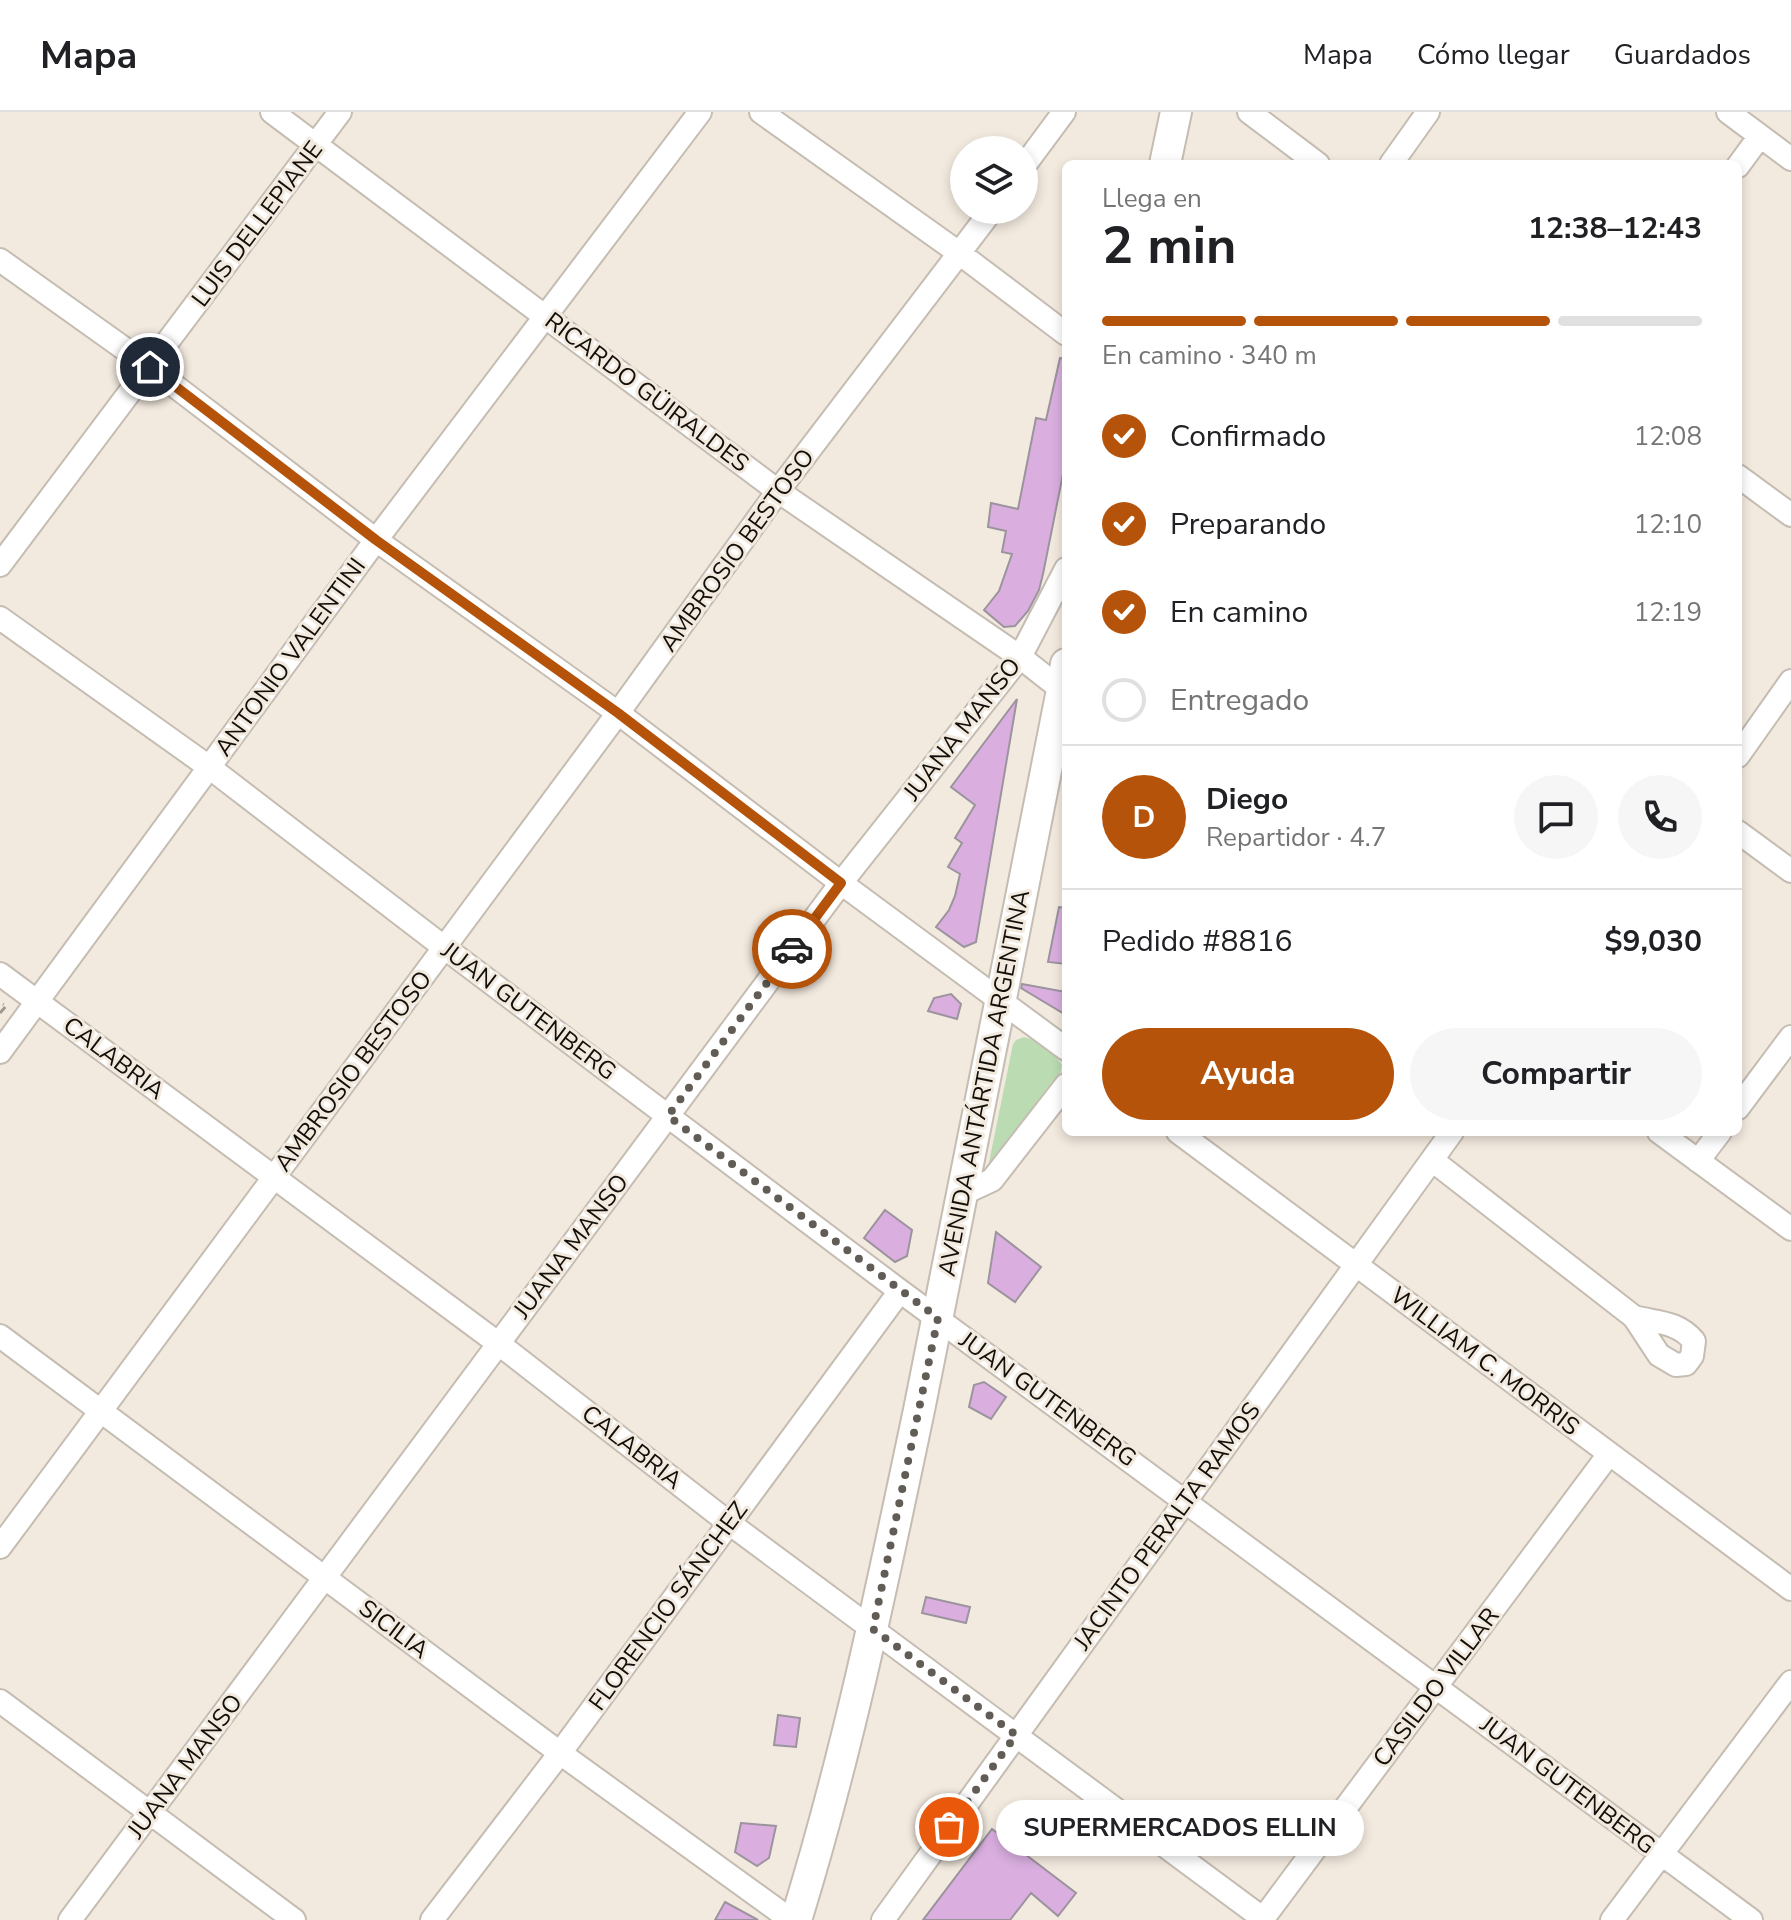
<!DOCTYPE html>
<html lang="es">
<meta charset="utf-8">
<style>
body{margin:0;font-family:"Nunito Sans",sans-serif;background:#f6f6f6;color:#202124;height:100vh;display:flex;flex-direction:column;font-size:30px;white-space:nowrap}
*{box-sizing:border-box;margin:0}
p{font-size:26px;color:#757577}
.icon{flex:none;width:44px;height:44px;fill:none;stroke:currentColor;stroke-width:2;stroke-linecap:round;stroke-linejoin:round}
.map{position:relative;flex:1;overflow:hidden}
.side{position:absolute;left:1062px;top:48px;width:680px;height:976px;display:flex;flex-direction:column;background:#fff;border-radius:12px;box-shadow:0 4px 12px #0003}
.side>*{flex:none}
.buttons{position:absolute;left:950px;top:24px;display:grid;gap:16px}
.buttons a{display:grid;place-items:center;width:88px;height:88px;border-radius:50%;background:#fff;box-shadow:0 4px 12px #0003;font-size:40px}
.pin{position:absolute;display:grid;place-items:center;width:68px;height:68px;color:#fff;margin:-34px;border:4px solid #fff;border-radius:50%;box-shadow:0 2px 8px #0007}
.courier{position:absolute;display:grid;place-items:center;width:80px;height:80px;margin:-40px;border:6px solid #b45309;border-radius:50%;background:#fff;color:#222;box-shadow:0 2px 10px #0007}
.bubble{position:absolute;height:56px;border-radius:28px;background:#fff;box-shadow:0 4px 12px #0003;font-size:26px;font-weight:700;line-height:56px;text-align:center}
.summary em{font-style:normal;font-weight:700}
.summary div{display:flex;flex-direction:column-reverse}
.summary{display:flex;align-items:center;justify-content:space-between;height:136px;padding:0 40px}
h1{font-size:52px;font-weight:700;line-height:60px}
.bar{display:grid;grid-template-columns:repeat(4,1fr);gap:12px 8px;align-content:center;height:96px;padding:0 40px}
.bar i{height:10px;border-radius:6px;background:#e0e0e0}
.bar .selected{background:#b45309}
.bar p{grid-column:span 4}
.line{display:flex;align-items:center;gap:20px;padding:0 40px;border-top:2px solid #e0e0e0}
.line div{flex:1}
.round{display:grid;place-items:center;flex:none;width:84px;height:84px;border-radius:42px;background:#f6f6f6}
ol{padding:0 40px;list-style:none}
li{display:flex;align-items:center;gap:24px;height:88px}
li p{margin-inline-start:auto}
li .icon{padding:8px;border-radius:50%;background:#b45309;color:#fff;stroke-width:4}
li:last-child{color:#757577}
li i{width:44px;height:44px;border:4px solid #e0e0e0;border-radius:50%}
.button{display:flex;gap:16px;margin-top:auto;padding:16px 40px}
.button a{flex:1;height:92px;border-radius:48px;background:#b45309;color:#fff;font-size:32px;font-weight:700;line-height:92px;text-align:center}
.button a+a{background:#f6f6f6;color:#202124}
header{display:flex;align-items:center;gap:48px;box-sizing:border-box;height:112px;padding:0 40px;background:#fff;border-bottom:2px solid #e0e0e0}
header strong{font-size:38px}
nav{display:flex;gap:44px;margin-inline-start:auto;font-size:28px}
.map>svg:first-child{display:block}
</style>
<header>
<strong>Mapa</strong>
<nav><a>Mapa</a><a>Cómo llegar</a><a>Guardados</a></nav>
</header>
<div class="map">
<svg width="1791" height="1808" viewBox="0 0 1791 1808">
<rect width="100%" height="100%" fill="#f3eadf"/>
<path fill="#bbdcb3" d="M1024 925C1037 928 1055 942 1062 953L1061 959 990 1055H988L1013 932 1016 928Z"/>
<path fill="#daafe0" stroke="#9b939d" stroke-width="2" d="M1060 246 1066 247V347L1043 462 1039 478 1028 499 1015 514 1004 515 984 498 999 479 1012 442 1002 440 1006 419 988 415 991 391 1018 397 1036 306 1046 308Z
M1017 587 976 830 964 835 936 815 949 798 955 784 960 762 948 755 962 731 955 726 975 693 951 675Z
M1059 795 1066 796V852L1048 850Z
M1022 872 1066 880V903L1021 876Z
M951 882 961 892 957 907 928 899 934 886Z
M885 1098 912 1118 907 1144 895 1150 864 1126Z
M996 1120 1041 1155 1015 1190 988 1171Z
M984 1270 1006 1285 991 1307 969 1295 974 1273Z
M926 1485 970 1495 966 1511 922 1501Z
M778 1603 800 1606 796 1635 774 1633Z
M741 1711 776 1714 769 1746 757 1754 735 1740Z
M992 1717 1076 1781 1058 1804 1031 1781 1010 1808H923Z
M725 1790 758 1808H715Z"/>
<g fill="none" stroke-linecap="round" stroke-linejoin="round">
<g stroke="#c5bcb2" stroke-width="26">
<path id="minor" d="M272 0 778 379 1020 545 1066 581
M761 0 959 141 1066 222
M1249 0 1318 52
M1728 0 1791 47
M1391 52 1428 0
M1024 54 1064 0
M1738 54 1760 24
M0 148 150 255 376 428 618 601 841 771 1066 937
M1738 364 1791 403
M0 453 340 0
M0 506 209 655 445 836 900 1179 1751 1808
M1738 644 1791 569
M1738 720 1791 759
M0 862 499 1232 729 1411 1265 1808
M0 940 376 428 700 0
M1738 996 1791 925
M1178 1020 1791 1477
M1659 1020 1791 1117
M1432 1048 1634 1205 1659 1243 1676 1253 1686 1252 1692 1244 1694 1229C1677 1209 1657 1211 1634 1205
M1698 1049 1720 1020
M962 1082 992 1068 1066 973
M0 1224 560 1641 791 1808
M0 1435 618 601 778 379 992 98
M0 1589 294 1808
M70 1808 841 771 1020 545 1066 457
M432 1808 560 1641 900 1179
M883 1808 1452 1020
M1262 1808 1609 1342
M1612 1808 1791 1570"/>
</g>
<g stroke="#c5bcb2" stroke-width="34">
<path id="secondary" d="M1165 52 1176 0
M796 1808C848 1640 883 1469 919 1298 968 1058 1014 818 1062 578L1066 552"/>
</g>
<path stroke="#9e988f" stroke-width="3" stroke-dasharray="8 4" stroke-linecap="butt" d="M0 901 6 894 3 892"/>
<use href="#minor" stroke="#fff" stroke-width="22"/>
<use href="#secondary" stroke="#fff" stroke-width="30"/>
</g>
<g fill="none" stroke-linecap="round" stroke-linejoin="round">
<path stroke="#615c55" stroke-width="8" stroke-dasharray="0 14.4" d="M792 837 668 1004 938 1206 873 1517 1016 1623 949 1715"/>
<path stroke="#b45309" stroke-width="10" d="M150 255 376 428 618 601 841 771 792 837"/>
</g>
<g text-anchor="middle" stroke-width="6" stroke-linejoin="round" paint-order="stroke">
<g font-size="24" fill="#120f0b" stroke="#f3eadf">
<text transform="translate(257 112) rotate(-53)" y="8">LUIS DELLEPIANE</text>
<text transform="translate(647 280) rotate(37)" y="8">RICARDO GÜIRALDES</text>
<text transform="translate(737 438) rotate(-54)" y="8">AMBROSIO BESTOSO</text>
<text transform="translate(290 545) rotate(-54)" y="8">ANTONIO VALENTINI</text>
<text transform="translate(962 617) rotate(-52)" y="8">JUANA MANSO</text>
<text transform="translate(529 899) rotate(37)" y="8">JUAN GUTENBERG</text>
<text transform="translate(114 946) rotate(37)" y="8">CALABRIA</text>
<text transform="translate(353 959) rotate(-53)" y="8">AMBROSIO BESTOSO</text>
<text transform="translate(984 971) rotate(-79)" y="8">AVENIDA ANTÁRTIDA ARGENTINA</text>
<text transform="translate(571 1134) rotate(-53)" y="8">JUANA MANSO</text>
<text transform="translate(1485 1249) rotate(37)" y="8">WILLIAM C. MORRIS</text>
<text transform="translate(1048 1287) rotate(36)" y="8">JUAN GUTENBERG</text>
<text transform="translate(632 1335) rotate(38)" y="8">CALABRIA</text>
<text transform="translate(1167 1414) rotate(-54)" y="8">JACINTO PERALTA RAMOS</text>
<text transform="translate(668 1494) rotate(-54)" y="8">FLORENCIO SÁNCHEZ</text>
<text transform="translate(394 1517) rotate(37)" y="8">SICILIA</text>
<text transform="translate(1436 1575) rotate(-53)" y="8">CASILDO VILLAR</text>
<text transform="translate(185 1654) rotate(-53)" y="8">JUANA MANSO</text>
<text transform="translate(1568 1673) rotate(37)" y="8">JUAN GUTENBERG</text>
</g>
</g>
</svg>
<div class="buttons">
<a><svg class="icon" aria-label="layers" viewBox="0 0 24 24"><path d="M12 4l9 5-9 5-9-5zM3 14l9 5 9-5"/></svg></a>
</div>
<div class="pin" style="left:949px;top:1715px;background:#ea580c"><svg class="icon" aria-label="bag" viewBox="0 0 24 24"><path d="M5 8h14l-1 12H6zM9 8a3 3 0 0 1 6 0"/></svg></div>
<div class="pin" style="left:150px;top:255px;background:#1f2937"><svg class="icon" aria-label="home" viewBox="0 0 24 24"><path d="M3 11l9-7 9 7M6 9v11h12V9"/></svg></div>
<div class="courier" style="left:792px;top:837px"><svg class="icon" aria-label="car" viewBox="0 0 24 24"><path d="M5 17H2v-5l4-1 3-4h7l3 4 3 1v5h-3M9 17h6M6 11h13"/><circle cx="7" cy="17" r="2"/><circle cx="17" cy="17" r="2"/></svg></div>
<div class="bubble" style="left:996px;top:1688px;width:368px">SUPERMERCADOS ELLIN</div>
<section class="side">
<div class="summary"><div><h1>2 min</h1><p>Llega en</p></div><em>12:38–12:43</em></div>
<div class="bar"><i class="selected"></i><i class="selected"></i><i class="selected"></i><i></i><p>En camino · 340 m</p></div>
<ol>
<li><svg class="icon" aria-label="check" viewBox="0 0 24 24"><path d="M5 12l5 5 9-10"/></svg>Confirmado<p>12:08</p></li>
<li><svg class="icon" aria-label="check" viewBox="0 0 24 24"><path d="M5 12l5 5 9-10"/></svg>Preparando<p>12:10</p></li>
<li><svg class="icon" aria-label="check" viewBox="0 0 24 24"><path d="M5 12l5 5 9-10"/></svg>En camino<p>12:19</p></li>
<li><i></i>Entregado</li>
</ol>
<div class="line" style="height:144px"><b class="round" style="background:#b45309;color:#fff">D</b><div><b>Diego</b><p>Repartidor · 4.7</p></div><a class="round"><svg class="icon" aria-label="chat" viewBox="0 0 24 24"><path d="M4 5h16v11H9l-5 4z"/></svg></a><a class="round"><svg class="icon" aria-label="phone" viewBox="0 0 24 24"><path d="M5 4h4l2 5-3 2q2 4 5 5l2-3 5 2v4C11 20 4 13 5 4z"/></svg></a></div>
<div class="line" style="height:104px"><div>Pedido #8816</div><b>$9,030</b></div>
<div class="button"><a>Ayuda</a><a>Compartir</a></div>
</section>
</div>
